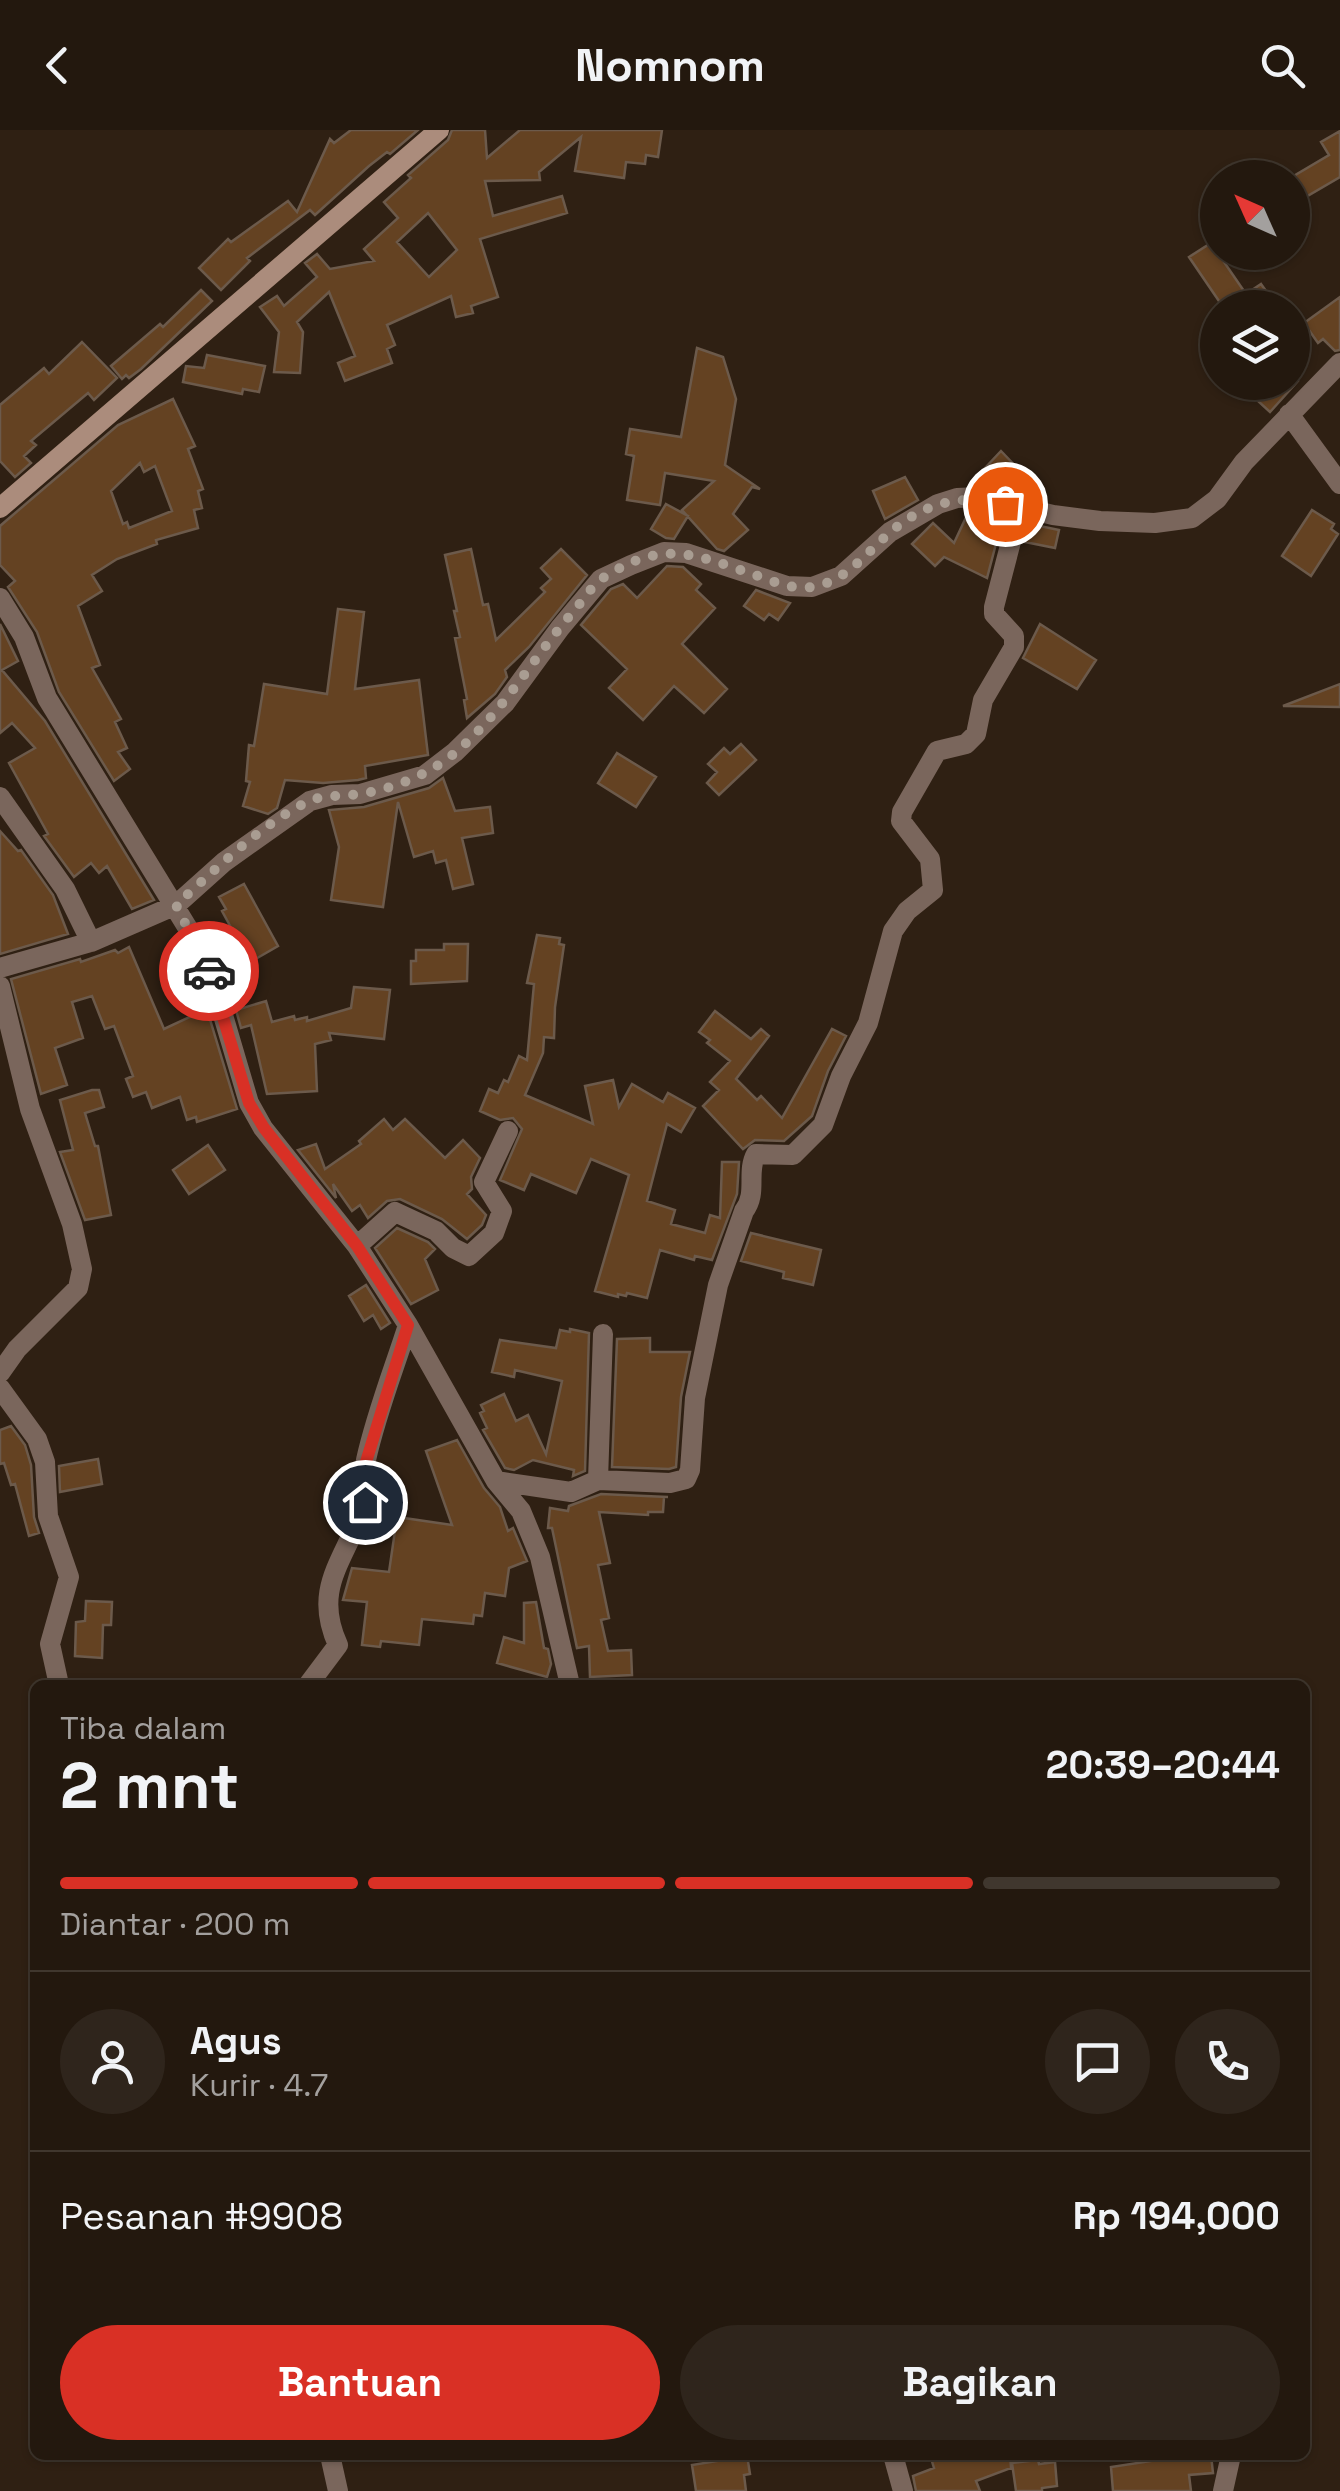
<!DOCTYPE html>
<html lang="id">
<meta charset="utf-8">
<style>
body{margin:0;font-family:"Space Grotesk",sans-serif;background:#2f251c;color:#f1f3f6;height:100vh;display:flex;flex-direction:column;font-size:38px;white-space:nowrap}
*{box-sizing:border-box;margin:0}
p{font-size:32px;color:#a3a09e}
.icon{flex:none;width:55px;height:55px;fill:none;stroke:currentColor;stroke-width:2;stroke-linecap:round;stroke-linejoin:round}
.map{position:relative;flex:1;overflow:hidden}
.side{position:absolute;left:30px;top:1550px;width:1280px;height:780px;display:flex;flex-direction:column;background:#23180e;border-radius:15px;box-shadow:0 2px 8px #0004,0 0 0 2px #40372e}
.side>*{flex:none}
.needle{width:65px;rotate:315deg}
.tools{position:absolute;left:1200px;top:30px;display:grid;gap:20px}
.tools a{display:grid;place-items:center;width:110px;height:110px;border-radius:50%;background:#23180e;box-shadow:0 2px 8px #0004,0 0 0 2px #40372e;font-size:50px}
.pin{position:absolute;display:grid;place-items:center;width:85px;height:85px;color:#fff;margin:-42px;border:5px solid #fff;border-radius:50%;box-shadow:0 2px 10px #0007}
.courier{position:absolute;display:grid;place-items:center;width:100px;height:100px;margin:-50px;border:8px solid #d93025;border-radius:50%;background:#fff;color:#222;box-shadow:0 2px 12px #0007}
.summary em{font-style:normal;font-weight:700}
.summary div{display:flex;flex-direction:column-reverse}
.summary{display:flex;align-items:center;justify-content:space-between;height:170px;padding:0 30px}
h1{font-size:65px;font-weight:700;line-height:75px}
.bar{display:grid;grid-template-columns:repeat(4,1fr);gap:15px 10px;align-content:center;height:120px;padding:0 30px}
.bar i{height:12px;border-radius:8px;background:#40372e}
.bar .current{background:#d93025}
.bar p{grid-column:span 4}
.line{display:flex;align-items:center;gap:25px;padding:0 30px;border-top:2px solid #40372e}
.line div{flex:1}
.round{display:grid;place-items:center;flex:none;width:105px;height:105px;border-radius:52px;background:#2f251c}
.action{display:flex;gap:20px;margin-top:auto;padding:20px 30px}
.action a{flex:1;height:115px;border-radius:60px;background:#d93025;color:#fff;font-size:40px;font-weight:700;line-height:115px;text-align:center}
.action a+a{background:#2f251c;color:#f1f3f6}
header{display:flex;justify-content:space-between;align-items:center;height:130px;padding:0 30px;background:#23180e;font-size:45px;font-weight:700}
.map>svg:first-child{display:block}
</style>
<header><svg class="icon" aria-label="back" viewBox="0 0 24 24"><path d="M15 5l-7 7 7 7"/></svg>Nomnom<svg class="icon" aria-label="search" viewBox="0 0 24 24"><circle cx="10" cy="10" r="6"/><path d="M15 15l6 6"/></svg></header>
<div class="map">
<svg width="1340" height="2361" viewBox="0 0 1340 2361">
<rect width="100%" height="100%" fill="#2f2013"/>
<path fill="#644222" stroke="#6c5a4b" stroke-width="2.5" fill-rule="evenodd" d="M351 0H418L390 24 387 22 369 36 315 85 310 80 247 128 250 131 221 160 199 138 228 109 231 112 288 71 297 82 330 9 334 13Z
M452 0H485L487 28 520 0H662L658 27 646 25 645 34 626 32 624 48 575 41 581 7 539 42 540 50 485 51 493 86 562 66 567 83 480 109 498 167 471 176 473 183 456 187 451 166 387 195 395 215 387 219 392 233 345 251 338 233 355 226 329 162 297 192 303 202 300 243 274 242 279 202 260 177 277 166 284 176 317 147 305 133 317 124 330 139 374 131 364 119 398 88 384 72 411 48 408 45 448 10ZM428 83 457 120 429 147 397 112Z
M1340 1V47L1292 75V47L1329 25 1321 12Z
M1211 113 1246 164 1261 154 1278 178H1227L1226 171 1221 174 1189 127Z
M201 160 212 171 141 239 129 248 126 245 122 249 111 236 160 194 163 197Z
M1340 167V220L1335 221 1323 209 1318 213 1304 193Z
M82 212 117 248 94 270 88 263 31 311 36 315 24 326 31 333 15 347 0 331V275L44 238 49 244Z
M697 218 723 227 736 269 725 335 760 359 752 357 733 384 748 400 724 421 717 419 682 380 714 351 665 343 660 375 627 370 634 326 626 324 630 299 681 307Z
M207 225 265 236 259 262 243 259 242 264 183 252 186 236 204 238Z
M1255 252H1297L1270 282 1247 261Z
M173 269 195 316 188 319 203 359 198 361 202 378 194 380 198 398 156 410 157 414 117 429 92 445 102 461 78 476 100 535 92 538 121 589 115 592 127 618 118 622 130 639 114 651 59 562 37 502 8 457 15 451 0 435V396L118 295ZM140 333 144 342 155 336 172 381 129 398 127 392 123 394 111 361Z
M1001 321 1025 346 1028 343 1044 359 1036 367 970 354Z
M905 347 918 370 885 389 873 361Z
M666 374 688 386 674 409 666 408 651 399Z
M1312 380 1334 394 1331 399 1338 404 1311 446 1282 426Z
M969 381 1003 387 987 448 944 427 935 436 912 414 933 393 954 413Z
M1030 394 1059 400 1055 418 1025 412Z
M471 419 483 475 488 474 496 510 545 462 541 458 551 449 541 438 561 419 587 445 529 517 505 540 507 547 495 564 467 588 464 570 467 569 455 508 460 507 454 481H457L445 425Z
M667 436 683 437 701 454 696 460 715 478 682 514 727 559 704 583 674 556 643 590 609 558 627 539 581 495 611 459 623 454 637 468Z
M756 460 790 473 778 490 769 484 764 490 744 476Z
M338 479 364 482 355 559 419 550 428 625 365 636 366 648 358 650 323 653 285 650 277 678 268 684 243 676 250 652 246 651 249 615 254 616 264 554 327 564Z
M0 494 18 531 2 540 45 591 154 770 132 779 107 736 99 743 91 733 74 747 44 706 48 704 9 633 35 618 12 593 0 603Z
M1040 494 1096 530 1077 559 1023 528Z
M1340 554V577L1284 576H1283Z
M741 614 756 630 719 665 707 653 717 642 708 634 724 618 730 624Z
M617 623 656 647 636 677 598 653Z
M443 648 455 681 490 677 493 703 462 708 473 754 453 759 446 730 436 733 433 721 414 727 398 672 383 777 331 770 339 717 329 680 364 677 429 658Z
M0 701 18 721 21 720 53 765 68 804 0 824Z
M244 754 278 816 240 838 230 820 240 814 222 781 226 779 219 767Z
M537 805 560 808 559 814 564 815 555 877 554 908 544 907 543 923 525 965 593 994 585 956 613 950 619 977 632 954 663 972 668 963 695 978 681 1002 667 994 647 1071 675 1080 671 1094 705 1103 710 1085 720 1088 722 1032H739L737 1064 712 1130 695 1126 694 1130 660 1120 647 1168 627 1163 626 1166 618 1164V1167L595 1161 629 1045 591 1029 576 1063 531 1044 524 1060 500 1050 522 999 513 988 500 990 480 981 489 959 498 963 504 950 508 952 519 926 527 930 534 854 527 853Z
M444 814H468L467 851 411 854V831H416V820H444Z
M129 817 164 899 196 884 175 828 186 824 199 853 237 979 197 992 196 987 187 990 180 967 152 978 146 962 133 967 126 949 133 946 114 896 105 899 92 866 72 872 83 908 55 918 67 955 41 964 11 849 80 829 81 832 115 820 118 823Z
M354 857 390 860 384 909 329 903 331 910 315 914 317 961 267 964 251 895 241 898 236 880 266 871 272 892 294 886 295 890 307 887V891L351 878Z
M715 881 751 909 761 899 769 906 736 949 757 970 761 966 782 988 832 899 846 906 828 941 812 986 784 1011 755 1010 743 1019 703 976 719 960 710 952 730 931 707 913 710 910 699 902Z
M92 960H99L104 977 85 983 95 1016H98L111 1085 85 1090 60 1022 73 1020 60 970Z
M384 989 393 1000 405 989 445 1028 463 1010 480 1028 471 1047 472 1059 467 1064 486 1085 482 1095 467 1109 442 1089 400 1069 387 1071 368 1088 360 1075 352 1081 333 1054 336 1068 298 1020 316 1014 325 1039 361 1014 359 1011Z
M208 1015 225 1040 189 1064 173 1040Z
M397 1098 428 1112 435 1119 425 1129 438 1160 411 1174 375 1118Z
M751 1103 821 1120 813 1155 783 1148 784 1142 741 1131Z
M366 1155 390 1193 381 1199 373 1185 364 1191 349 1166Z
M570 1199 589 1203 585 1341 573 1346 574 1340 533 1330 514 1340 505 1338 483 1300 487 1298 480 1283 484 1281 481 1275 504 1264 516 1291 528 1285 546 1324 562 1251 515 1240 514 1247 492 1242 500 1210 556 1218 560 1200 570 1202Z
M650 1208V1222H690L681 1267 676 1337 669 1339 612 1337 617 1209Z
M11 1296 25 1315 31 1335 34 1387 39 1403 29 1406 15 1354 11 1355 4 1333 0 1334V1300Z
M457 1310 484 1358 500 1377 508 1401 513 1398 527 1431 509 1438 505 1466 485 1463 482 1486 474 1485 473 1494 422 1489 419 1515 381 1511 380 1517 362 1515 367 1472 343 1470 352 1438 389 1442 397 1387 452 1395 426 1321Z
M98 1329 102 1354 60 1362 59 1336Z
M601 1364 668 1367H664L663 1382H648V1385L599 1382 610 1433 598 1435 609 1488 601 1490 608 1521 631 1520 632 1545 590 1547 589 1516 577 1518 552 1398H548L550 1378 568 1381 569 1376Z
M86 1471 112 1472 111 1495H103L102 1528 75 1526 76 1492 85 1491Z
M536 1472 544 1518 548 1519 551 1534 547 1547 497 1533 504 1507 524 1513V1473Z
M716 2325H747L750 2344 744 2345 746 2361H696L692 2335 717 2331Z
M930 2325H1010L1011 2338 976 2351 980 2361H916L913 2346 934 2338Z
M1190 2325H1211L1213 2343 1189 2345 1191 2361H1113L1111 2337Z
M1038 2330 1039 2334 1055 2332 1057 2356 1042 2358V2361H1016L1012 2333Z"/>
<g fill="none" stroke-linecap="round" stroke-linejoin="round">
<path stroke="#7a665c" stroke-width="20" d="M1289 284 1340 354
M0 468 24 507 47 568 192 805 212 848 249 973 263 998 357 1116 408 1195 496 1351 521 1381 540 1427 570 1555
M0 667 65 759 91 812
M0 838 91 812 176 775 224 732 310 671 332 665 360 664 425 645 455 622 505 573 560 498 601 449 631 435 664 422 686 423 787 456 812 457 841 446 890 402 938 374 957 368 979 367 1053 385 1100 391 1155 393 1192 388 1217 369 1244 332 1340 233
M0 856 30 979 72 1094 82 1139 78 1158 17 1219 0 1243
M357 1116 395 1082 436 1101 453 1118 469 1126 494 1103 502 1081 484 1052 508 1001
M0 1258 37 1309 45 1332 48 1386 69 1447 50 1514 59 1555
M598 1350 603 1204
M496 1351 571 1362 598 1350 670 1353 686 1349 690 1340 695 1268 718 1155 744 1081C758 1063 746 1042 756 1024L793 1025 823 995 841 946 868 893 893 801 907 781 933 760 930 729 901 691 902 682 937 621 966 614 976 604 983 570 1014 517V506L994 484V477L1020 377
M308 1555 338 1515C311 1456 347 1429 363 1376 368 1361 363 1345 366 1330 376 1284 394 1239 408 1195
M330 2325 338 2361
M893 2325 903 2361
M1223 2361 1231 2325"/>
<path stroke="#ab8c7c" stroke-width="20" d="M0 378 439 0"/>
</g>
<g fill="none" stroke-linecap="round" stroke-linejoin="round">
<path stroke="#a99d92" stroke-width="10" stroke-dasharray="0 18" d="M209 841 176 775C216 739 259 696 307 672 324 664 341 667 359 664 394 659 430 644 456 622 503 582 533 528 573 482 582 472 591 456 603 448 665 407 698 426 761 447 777 453 795 460 812 457 844 452 864 426 886 406 921 374 959 363 1005 374"/>
<path stroke="#d93025" stroke-width="12" d="M209 841 249 973 264 998 357 1116 408 1195 366 1332 365 1372"/>
</g>
</svg>
<div class="tools">
<a><svg class="needle" viewBox="-14 -14 28 28"><path d="M0-13l5 13h-10z" fill="#e53935"/><path d="M0 13l5-13h-10z" fill="#a3a09e"/></svg></a>
<a><svg class="icon" aria-label="layers" viewBox="0 0 24 24"><path d="M12 4l9 5-9 5-9-5zM3 14l9 5 9-5"/></svg></a>
</div>
<div class="pin" style="left:1005px;top:374px;background:#ea580c"><svg class="icon" aria-label="bag" viewBox="0 0 24 24"><path d="M5 8h14l-1 12H6zM9 8a3 3 0 0 1 6 0"/></svg></div>
<div class="pin" style="left:365px;top:1372px;background:#1f2937"><svg class="icon" aria-label="home" viewBox="0 0 24 24"><path d="M3 11l9-7 9 7M6 9v11h12V9"/></svg></div>
<div class="courier" style="left:209px;top:841px"><svg class="icon" aria-label="car" viewBox="0 0 24 24"><path d="M5 17H2v-5l4-1 3-4h7l3 4 3 1v5h-3M9 17h6M6 11h13"/><circle cx="7" cy="17" r="2"/><circle cx="17" cy="17" r="2"/></svg></div>
<section class="side">
<div class="summary"><div><h1>2 mnt</h1><p>Tiba dalam</p></div><em>20:39–20:44</em></div>
<div class="bar"><i class="current"></i><i class="current"></i><i class="current"></i><i></i><p>Diantar · 200 m</p></div>
<div class="line" style="height:180px"><a class="round"><svg class="icon" aria-label="person" viewBox="0 0 24 24"><circle cx="12" cy="8" r="4"/><path d="M4 21q1-7 8-7t8 7"/></svg></a><div><b>Agus</b><p>Kurir · 4.7</p></div><a class="round"><svg class="icon" aria-label="chat" viewBox="0 0 24 24"><path d="M4 5h16v11H9l-5 4z"/></svg></a><a class="round"><svg class="icon" aria-label="phone" viewBox="0 0 24 24"><path d="M5 4h4l2 5-3 2q2 4 5 5l2-3 5 2v4C11 20 4 13 5 4z"/></svg></a></div>
<div class="line" style="height:130px"><div>Pesanan #9908</div><b>Rp 194,000</b></div>
<div class="action"><a>Bantuan</a><a>Bagikan</a></div>
</section>
</div>
